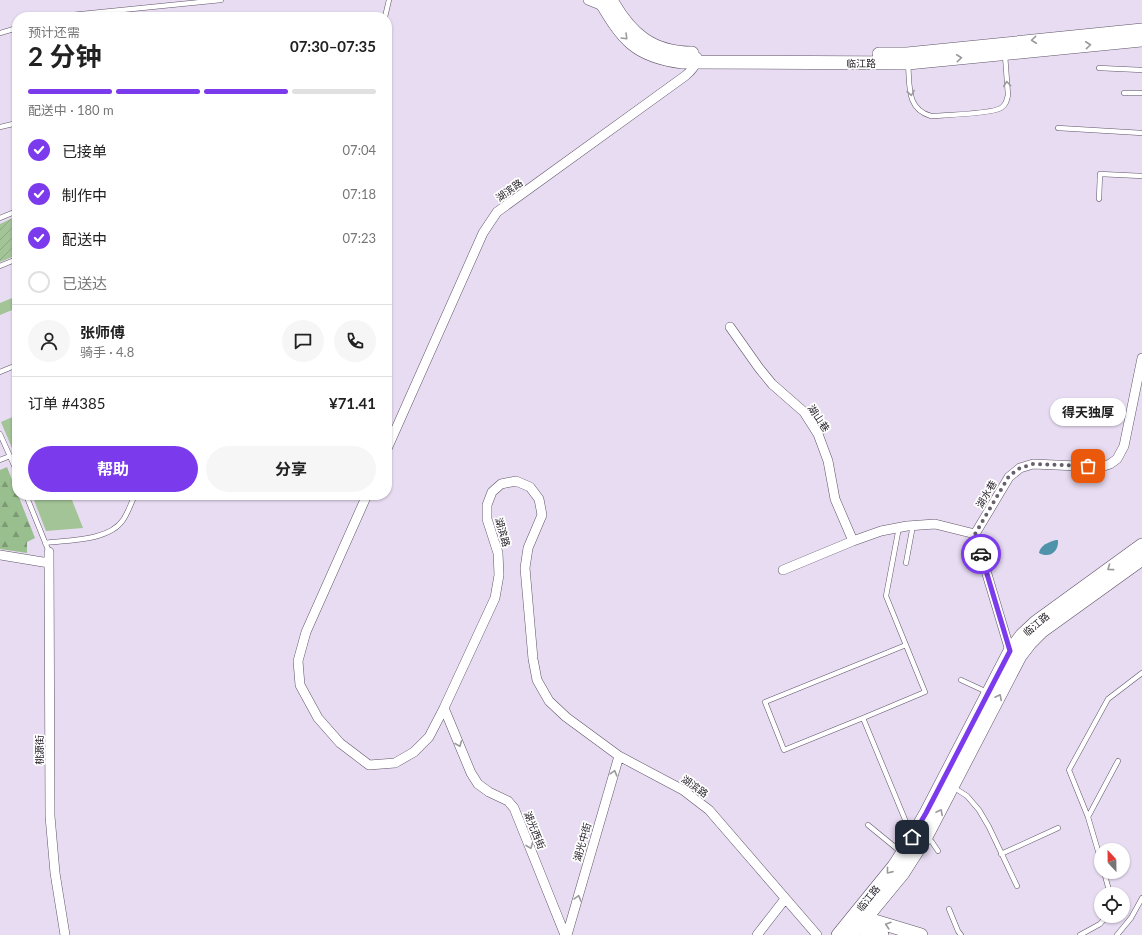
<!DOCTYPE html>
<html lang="zh">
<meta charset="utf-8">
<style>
body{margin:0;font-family:Lato,"Noto Sans SC",sans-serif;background:#f6f6f6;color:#222;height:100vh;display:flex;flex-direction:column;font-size:15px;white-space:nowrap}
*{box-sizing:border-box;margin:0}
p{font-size:13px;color:#767676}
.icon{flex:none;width:22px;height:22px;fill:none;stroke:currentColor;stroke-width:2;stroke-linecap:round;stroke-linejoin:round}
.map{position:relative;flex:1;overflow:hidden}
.details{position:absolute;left:12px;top:12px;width:380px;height:488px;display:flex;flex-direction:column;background:#fff;border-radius:16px;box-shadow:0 1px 3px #0004}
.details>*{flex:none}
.needle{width:26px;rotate:338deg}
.buttons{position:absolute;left:1094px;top:843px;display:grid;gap:8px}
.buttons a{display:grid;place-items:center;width:36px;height:36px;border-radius:50%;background:#fff;box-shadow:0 1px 3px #0004;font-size:20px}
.pin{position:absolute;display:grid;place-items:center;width:34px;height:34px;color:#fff;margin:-17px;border-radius:8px;box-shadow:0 2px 6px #0006}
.courier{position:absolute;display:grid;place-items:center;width:40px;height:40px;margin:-20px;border:3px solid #7c3aed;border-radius:50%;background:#fff;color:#222;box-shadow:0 1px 5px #0007}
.bubble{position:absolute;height:28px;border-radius:14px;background:#fff;box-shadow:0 1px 3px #0004;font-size:13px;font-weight:700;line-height:28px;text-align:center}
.headline em{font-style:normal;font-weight:700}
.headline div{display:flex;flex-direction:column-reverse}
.headline{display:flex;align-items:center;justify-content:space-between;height:68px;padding:0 16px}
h1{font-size:26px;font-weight:700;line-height:30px}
.bar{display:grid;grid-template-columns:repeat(4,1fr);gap:6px 4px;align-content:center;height:48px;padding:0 16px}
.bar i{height:5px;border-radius:3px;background:#e0e0e0}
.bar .active{background:#7c3aed}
.bar p{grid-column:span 4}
.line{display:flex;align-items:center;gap:10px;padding:0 16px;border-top:1px solid #e0e0e0}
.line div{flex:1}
.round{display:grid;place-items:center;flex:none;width:42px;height:42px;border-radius:21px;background:#f6f6f6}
ol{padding:0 16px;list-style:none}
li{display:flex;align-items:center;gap:12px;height:44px}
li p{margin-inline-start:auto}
li .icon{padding:4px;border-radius:50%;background:#7c3aed;color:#fff;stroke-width:4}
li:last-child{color:#767676}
li i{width:22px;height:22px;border:2px solid #e0e0e0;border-radius:50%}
.action{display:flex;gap:8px;margin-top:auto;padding:8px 16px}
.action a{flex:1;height:46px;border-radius:24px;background:#7c3aed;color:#fff;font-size:16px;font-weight:700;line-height:46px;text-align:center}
.action a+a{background:#f6f6f6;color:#222}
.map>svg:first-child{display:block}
</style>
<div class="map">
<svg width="1142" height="935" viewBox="0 0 1142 935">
<defs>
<pattern id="forest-firs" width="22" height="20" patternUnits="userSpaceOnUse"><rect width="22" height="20" fill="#9abf8f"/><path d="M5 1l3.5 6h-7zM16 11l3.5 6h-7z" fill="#7d9a75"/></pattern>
<pattern id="garden-furrows" width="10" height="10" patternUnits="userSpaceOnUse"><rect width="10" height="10" fill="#a2c497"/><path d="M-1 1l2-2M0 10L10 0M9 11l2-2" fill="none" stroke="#8ba882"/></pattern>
</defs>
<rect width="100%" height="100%" fill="#e8dcf2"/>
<path fill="#a2c497" d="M17 296V308L0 315V303Z
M17 415V460L1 422Z
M32 495H70L83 528 46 531Z"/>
<path fill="url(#forest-firs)" d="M7 467 35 538 27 542V553L0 549V470Z"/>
<path fill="url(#garden-furrows)" d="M17 216V255L0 262V224Z"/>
<path fill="#4e93aa" d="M1056 540H1058C1059 551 1050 559 1039 553 1040 545 1049 542 1056 540Z"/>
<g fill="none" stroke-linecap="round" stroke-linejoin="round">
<g stroke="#5f5467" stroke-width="5.5">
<path id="service" d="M52 17 221 0
M385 17 389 0
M0 33 17 28
M908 64C910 85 906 109 931 116 945 115 991 114 1001 108 1006 105 1007 100 1008 95L1005 55
M1099 68 1142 70
M1124 93H1142
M0 127 17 123
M1058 128 1142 133
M1099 199 1100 174 1142 176
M0 218 17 211
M0 266 17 259
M0 372 12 367
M0 434 17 472
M0 460 10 456
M26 495 49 552
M899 527 886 596 925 692 863 718 911 834
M45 543C68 540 109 541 123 520 128 513 131 503 135 495
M906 563 913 525
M961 680 987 692
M863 718 784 750 765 702 906 645
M953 787 967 796 979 810 989 827 1017 886
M1088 817 1118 761
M868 825 901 852
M927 837 932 842 938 851
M1001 854 1058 828
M1101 861 1088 817 1069 770 1108 699 1142 673
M1104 872 1110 894
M949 909 958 931 961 935
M1080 935 1100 924 1107 916
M1117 935 1131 918 1142 898"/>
</g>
<g stroke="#5f5467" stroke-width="10">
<path id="minor" d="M588 0 603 6
M730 327 759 368 772 384 804 412 818 434 828 461 835 499 853 541
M387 449 483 233 497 212 685 76C691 71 696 66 697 57
M367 495 306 632 298 661 300 685 318 718 340 743 369 765 395 763 414 752 429 737 444 708 495 598 499 575 498 553 487 519V505L492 492 501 484 516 481 530 487 539 499 542 515 528 548 525 568 533 659 537 680 549 701 566 717 619 756 683 790 709 810 817 935
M49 552 50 816 55 873 65 935
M0 555 49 563
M783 570 853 541 881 531 907 526 935 524 975 534
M1014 652 1010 651 975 534 1009 477 1020 468 1033 464 1101 467 1110 464 1117 459 1124 446 1142 358
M444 708 471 773 478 784 489 792 508 801 514 808 565 935
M567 935 619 756
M757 935 785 899"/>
</g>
<g stroke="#5f5467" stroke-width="14">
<path id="secondary" d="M600 0C623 39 635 56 682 62L908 63 1142 40
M611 0C630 34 652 53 692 53
M879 54H907L1142 30
M858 916 921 935
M852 925 882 935
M838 935 894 866 907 846 926 813 1010 651 1022 635 1036 622 1142 545
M852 935 903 873 926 837 1020 656 1030 643 1042 631 1142 559"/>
</g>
<use href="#service" stroke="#fff" stroke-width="4.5"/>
<use href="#minor" stroke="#fff" stroke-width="9"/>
<use href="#secondary" stroke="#fff" stroke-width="13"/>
</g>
<defs><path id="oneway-chevron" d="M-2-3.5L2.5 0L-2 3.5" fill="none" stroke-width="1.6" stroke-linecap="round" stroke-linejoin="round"/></defs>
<g stroke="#9b999c">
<use href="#oneway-chevron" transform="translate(625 37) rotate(45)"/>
<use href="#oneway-chevron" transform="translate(1034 40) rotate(174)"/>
<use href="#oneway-chevron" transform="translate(1088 45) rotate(-6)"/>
<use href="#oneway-chevron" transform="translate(959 58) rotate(-6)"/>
<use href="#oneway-chevron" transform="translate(1007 84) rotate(-95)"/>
<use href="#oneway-chevron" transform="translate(911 93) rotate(81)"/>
<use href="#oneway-chevron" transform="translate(1110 568) rotate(144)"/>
<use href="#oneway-chevron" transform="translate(999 697) rotate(-63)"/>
<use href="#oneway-chevron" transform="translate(459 744) rotate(68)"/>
<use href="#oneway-chevron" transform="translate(614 773) rotate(-74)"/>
<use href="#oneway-chevron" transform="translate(940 812) rotate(-63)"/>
<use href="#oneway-chevron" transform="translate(530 846) rotate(68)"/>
<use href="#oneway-chevron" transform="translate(889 871) rotate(129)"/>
<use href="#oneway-chevron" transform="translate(578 898) rotate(-74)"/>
<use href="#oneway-chevron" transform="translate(888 925) rotate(-163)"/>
</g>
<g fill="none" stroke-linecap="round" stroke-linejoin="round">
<path stroke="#675f6c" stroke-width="4" stroke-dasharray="0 7.2" d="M981 554 975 534 1009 476 1020 468 1033 464 1088 466"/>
<path stroke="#7c3aed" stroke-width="5" d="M912 837 926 813 1010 651 981 554"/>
</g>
<g text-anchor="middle" stroke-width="3.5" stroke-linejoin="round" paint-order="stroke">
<g font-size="10" fill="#211c24" stroke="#fff">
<text x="861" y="67">临江路</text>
<text transform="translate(509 190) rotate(-36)" y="4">湖滨路</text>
<text transform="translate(819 418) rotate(56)" y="4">湖山巷</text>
<text transform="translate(986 494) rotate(-59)" y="4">湖水巷</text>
<text transform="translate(503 532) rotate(74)" y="4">湖滨路</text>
<text transform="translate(1036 624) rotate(-40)" y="4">临江路</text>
<text transform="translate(39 750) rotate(-90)" y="4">桃源街</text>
<text transform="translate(695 786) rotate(35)" y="4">湖滨路</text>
<text transform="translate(535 830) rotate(68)" y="4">湖光西街</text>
<text transform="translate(582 842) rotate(-74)" y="4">湖光中街</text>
<text transform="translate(868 898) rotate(-51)" y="4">临江路</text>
</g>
</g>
</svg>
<div class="buttons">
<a><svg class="needle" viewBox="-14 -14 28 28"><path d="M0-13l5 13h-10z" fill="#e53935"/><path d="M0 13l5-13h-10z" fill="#767676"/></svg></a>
<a><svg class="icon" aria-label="locate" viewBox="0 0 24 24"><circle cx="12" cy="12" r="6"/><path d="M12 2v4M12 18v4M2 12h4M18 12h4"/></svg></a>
</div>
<div class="pin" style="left:1088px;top:466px;background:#ea580c"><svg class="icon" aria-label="bag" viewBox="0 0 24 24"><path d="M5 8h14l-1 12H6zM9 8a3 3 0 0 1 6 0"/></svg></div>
<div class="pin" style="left:912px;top:837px;background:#1f2937"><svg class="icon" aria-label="home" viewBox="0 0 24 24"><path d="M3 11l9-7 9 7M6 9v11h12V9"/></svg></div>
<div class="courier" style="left:981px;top:554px"><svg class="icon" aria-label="car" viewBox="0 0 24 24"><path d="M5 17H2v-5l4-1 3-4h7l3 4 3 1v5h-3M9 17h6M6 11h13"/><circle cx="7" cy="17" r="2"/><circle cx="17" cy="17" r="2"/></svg></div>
<div class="bubble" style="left:1050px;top:398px;width:76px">得天独厚</div>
<section class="details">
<div class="headline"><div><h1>2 分钟</h1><p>预计还需</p></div><em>07:30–07:35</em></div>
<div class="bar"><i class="active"></i><i class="active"></i><i class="active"></i><i></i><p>配送中 · 180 m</p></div>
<ol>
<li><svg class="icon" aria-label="check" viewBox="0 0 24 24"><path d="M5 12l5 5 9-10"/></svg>已接单<p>07:04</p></li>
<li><svg class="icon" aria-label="check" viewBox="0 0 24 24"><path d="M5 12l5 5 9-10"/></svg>制作中<p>07:18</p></li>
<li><svg class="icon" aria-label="check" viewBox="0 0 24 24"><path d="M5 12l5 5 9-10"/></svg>配送中<p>07:23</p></li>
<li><i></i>已送达</li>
</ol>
<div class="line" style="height:72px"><a class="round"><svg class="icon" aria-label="person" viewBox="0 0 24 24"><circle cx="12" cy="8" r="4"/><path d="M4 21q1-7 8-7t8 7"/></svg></a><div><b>张师傅</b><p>骑手 · 4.8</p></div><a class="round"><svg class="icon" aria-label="chat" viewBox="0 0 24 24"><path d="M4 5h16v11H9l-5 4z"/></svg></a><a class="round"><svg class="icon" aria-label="phone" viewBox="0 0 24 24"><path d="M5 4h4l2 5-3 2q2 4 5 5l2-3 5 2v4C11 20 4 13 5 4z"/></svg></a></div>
<div class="line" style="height:52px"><div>订单 #4385</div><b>¥71.41</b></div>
<div class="action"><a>帮助</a><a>分享</a></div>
</section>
</div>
